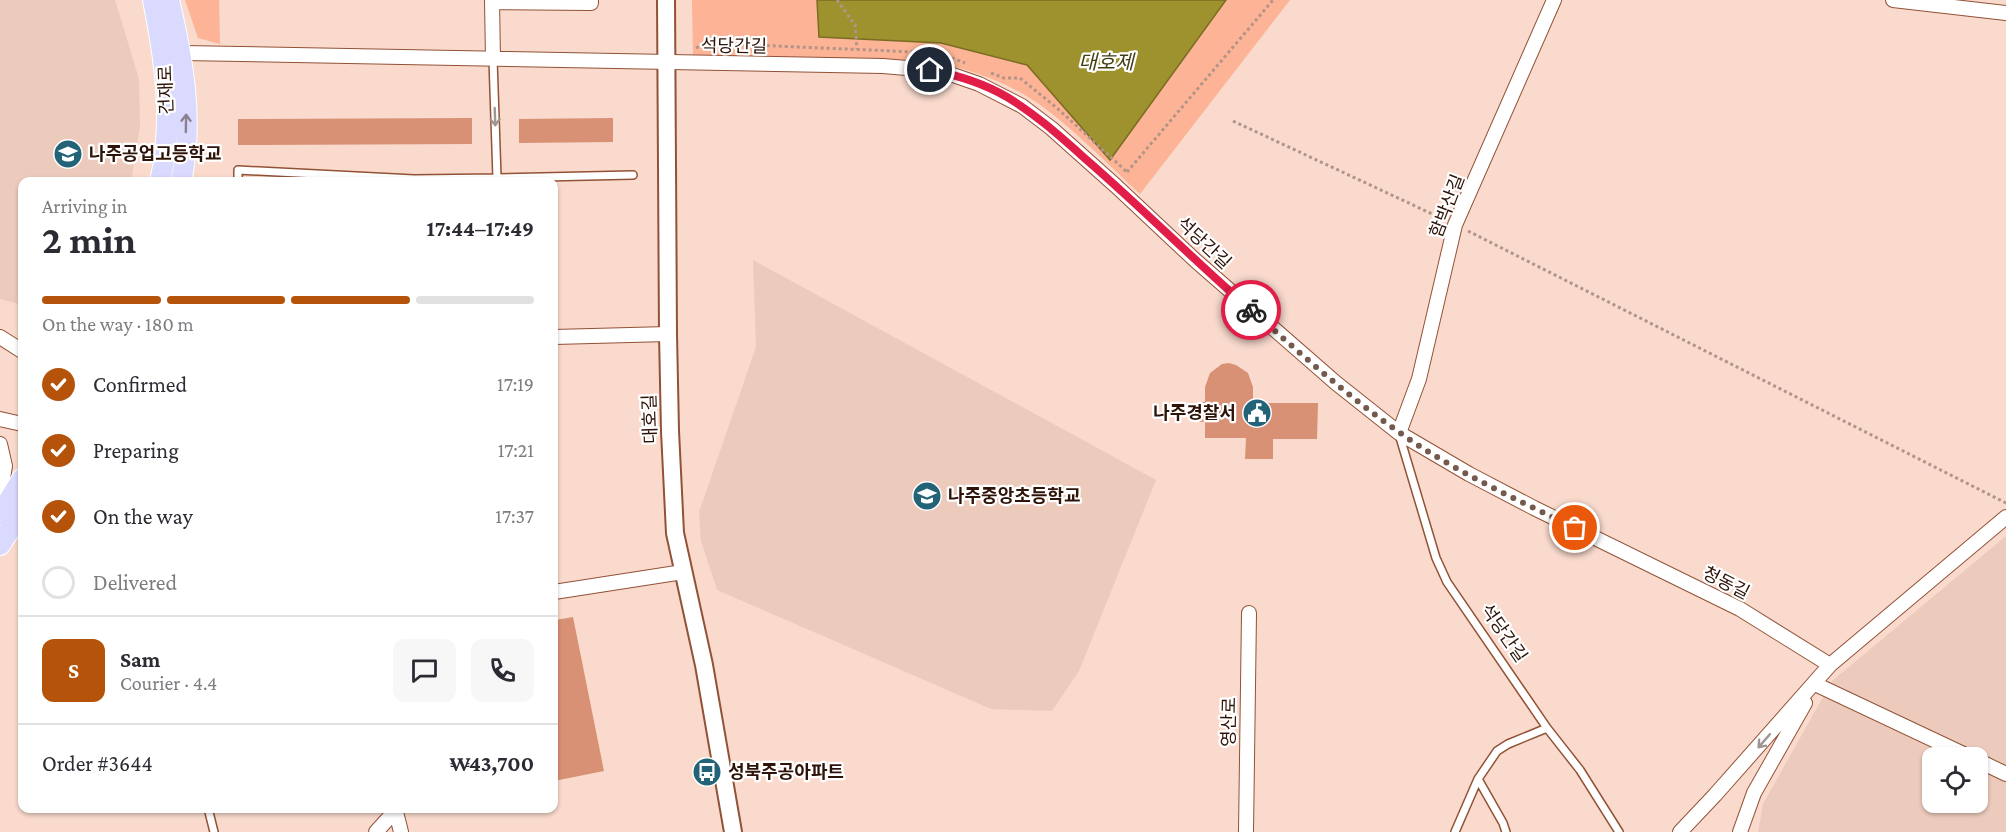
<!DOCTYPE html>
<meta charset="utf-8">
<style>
body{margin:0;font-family:"Crimson Pro","Noto Sans KR",serif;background:#f7f7f7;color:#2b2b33;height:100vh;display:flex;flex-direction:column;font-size:22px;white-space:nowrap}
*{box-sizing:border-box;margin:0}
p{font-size:20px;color:#7c7c81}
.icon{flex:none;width:33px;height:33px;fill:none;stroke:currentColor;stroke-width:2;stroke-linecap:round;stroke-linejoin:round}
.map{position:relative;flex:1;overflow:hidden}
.side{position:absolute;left:18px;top:177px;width:540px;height:636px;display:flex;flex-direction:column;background:#fff;border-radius:12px;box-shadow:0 2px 4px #0004}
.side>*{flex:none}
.controls{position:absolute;left:1922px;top:747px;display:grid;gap:12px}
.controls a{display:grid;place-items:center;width:66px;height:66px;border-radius:12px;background:#fff;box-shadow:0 2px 4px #0004;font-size:30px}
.pin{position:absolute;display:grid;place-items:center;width:51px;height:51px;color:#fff;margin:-26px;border:3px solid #fff;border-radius:50%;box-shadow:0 2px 6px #0007}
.courier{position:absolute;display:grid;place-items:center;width:60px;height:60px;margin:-30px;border:4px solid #e11d48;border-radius:50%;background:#fff;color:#222;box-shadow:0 2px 8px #0007}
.head em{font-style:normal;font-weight:700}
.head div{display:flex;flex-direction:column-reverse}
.head{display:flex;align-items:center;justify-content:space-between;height:102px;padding:0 24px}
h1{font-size:39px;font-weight:700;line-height:45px}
.bar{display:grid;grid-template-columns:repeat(4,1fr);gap:9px 6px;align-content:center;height:72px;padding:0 24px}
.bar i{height:8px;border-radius:4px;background:#e1e1e2}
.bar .current{background:#b45309}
.bar p{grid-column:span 4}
.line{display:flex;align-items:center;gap:15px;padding:0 24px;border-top:2px solid #e1e1e2}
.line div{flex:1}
.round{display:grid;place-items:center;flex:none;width:63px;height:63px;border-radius:12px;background:#f7f7f7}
ol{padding:0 24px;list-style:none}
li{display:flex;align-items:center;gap:18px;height:66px}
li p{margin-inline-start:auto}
li .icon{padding:6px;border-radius:50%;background:#b45309;color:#fff;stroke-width:4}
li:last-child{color:#7c7c81}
li i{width:33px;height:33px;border:3px solid #e1e1e2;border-radius:50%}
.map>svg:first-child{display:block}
</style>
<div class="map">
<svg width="2006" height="832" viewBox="0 0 2006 832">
<rect width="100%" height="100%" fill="#f9dacd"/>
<path fill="#eccbbd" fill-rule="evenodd" d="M0 0H115L139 79 140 127 131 181 22 182V305L0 299Z
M753 260 1156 480 1079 671 1052 711 991 709 717 590 701 541 699 512 756 347Z
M2006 536V832H1758L1763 804 1832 681ZM1932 758H1977V802H1932Z"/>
<path fill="#fdb395" d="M185 0H219L220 44 198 38Z
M692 0H1290L1140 194C1105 162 1063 117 1023 94 996 78 963 68 932 61L693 59Z"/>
<path fill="#9d922e" stroke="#7b6c23" stroke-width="1.5" d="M817 0H1226L1110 160 1027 65 941 43 819 37Z"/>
<path fill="#d89174" d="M472 118V144L238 145V119Z
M613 118V142L519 143V119Z
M1229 363 1236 365 1248 373 1253 387V403H1318L1317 439H1273V459H1245L1246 438H1205V422H1197V402H1205V387L1210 373 1222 364Z
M573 617 604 771 554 781V625L557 624 556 620Z"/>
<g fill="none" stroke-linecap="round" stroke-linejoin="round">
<g stroke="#925236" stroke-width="10">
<path id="service" d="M497 178 633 175
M238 182V170L414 179
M414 182V179L497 178 493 59
M1399 434 1436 558 1447 582 1547 728 1580 770 1619 832
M1478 779 1497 751 1508 744 1547 728
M208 808 214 832
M1455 832 1478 779 1503 823 1506 832"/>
</g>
<g stroke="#925236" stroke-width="16">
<path id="minor" d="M492 0 493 59
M1893 0 2006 13
M492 2 591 3V0
M182 53 883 66 930 70 953 75 979 84 1022 106 1051 128 1116 186 1196 261 1336 383 1399 433 1469 474 1534 508 1740 609 1830 665
M0 337 22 351
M554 337 668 334
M0 419 22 424
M1399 433 1419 379 1455 225 1554 0
M0 444 5 466 0 497
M554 592 683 572
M1815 684 1972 758
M1977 760 2006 774
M395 808 401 832
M376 832 396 810
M1246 832 1249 613
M1680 832 1715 795 1830 665 2006 517
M1740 832 1754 793 1805 703"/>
</g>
<g stroke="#925236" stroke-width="20">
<path id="tertiary" d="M666 0 668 334 670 431 675 533 704 665 733 832"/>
</g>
<g stroke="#fff" stroke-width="22">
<path id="primary" d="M153 0C165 60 174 120 160 182
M169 0C183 59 194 121 181 182
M0 515 22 479
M0 545 22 511"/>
</g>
<path stroke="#b29488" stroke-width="3" stroke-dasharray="3 3" stroke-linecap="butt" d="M837 0 855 25 857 49
M696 48 706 43 939 53 965 63
M991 73 1004 78H1020L1057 108 1127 172
M1233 121 1443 219
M1127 172 1273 0
M1468 231 2006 503"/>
<use href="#service" stroke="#fff" stroke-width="7"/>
<use href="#minor" stroke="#fff" stroke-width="14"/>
<use href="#tertiary" stroke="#fff" stroke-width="16"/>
<use href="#primary" stroke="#d9dafe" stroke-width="20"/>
</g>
<defs><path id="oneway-shaft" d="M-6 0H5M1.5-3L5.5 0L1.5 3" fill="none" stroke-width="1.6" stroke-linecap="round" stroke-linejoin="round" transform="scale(1.5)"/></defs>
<g stroke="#a09590">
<use href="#oneway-shaft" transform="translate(495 117) rotate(88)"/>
<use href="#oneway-shaft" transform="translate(1764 741) rotate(131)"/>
</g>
<use stroke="#8c808f" href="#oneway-shaft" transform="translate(186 123) rotate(-89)"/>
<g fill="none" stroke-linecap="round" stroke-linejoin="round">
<path stroke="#74594d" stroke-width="6" stroke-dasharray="0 10.8" d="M1251 310C1299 352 1347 396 1399 432 1453 471 1516 499 1575 528"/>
<path stroke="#e11d48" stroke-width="8" d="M930 70C957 75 983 83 1007 97 1037 115 1063 139 1089 162 1144 210 1196 262 1251 310"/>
</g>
<defs>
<g id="school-disc" transform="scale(1.5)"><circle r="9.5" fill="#226377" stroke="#fff"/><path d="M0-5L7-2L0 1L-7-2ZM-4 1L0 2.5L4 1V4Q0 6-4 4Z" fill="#fff"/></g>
<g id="civic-disc" transform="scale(1.5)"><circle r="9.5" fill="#226377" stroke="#fff"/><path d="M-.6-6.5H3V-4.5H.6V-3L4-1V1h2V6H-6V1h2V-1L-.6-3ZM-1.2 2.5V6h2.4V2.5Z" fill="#fff"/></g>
<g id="bus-disc" transform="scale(1.5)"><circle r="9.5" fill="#226377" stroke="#fff"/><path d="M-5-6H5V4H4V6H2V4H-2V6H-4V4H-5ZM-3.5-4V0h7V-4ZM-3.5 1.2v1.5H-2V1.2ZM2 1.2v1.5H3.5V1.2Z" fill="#fff"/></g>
</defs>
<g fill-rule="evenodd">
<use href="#school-disc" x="68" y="154"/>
<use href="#civic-disc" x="1257" y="413"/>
<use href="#school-disc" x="927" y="496"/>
<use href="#bus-disc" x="707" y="772"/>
</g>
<g text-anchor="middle" stroke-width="4.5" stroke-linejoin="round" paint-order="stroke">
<g font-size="18" fill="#2d1308" stroke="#fff">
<text transform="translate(734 46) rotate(1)" y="6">석당간길</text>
<text transform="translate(166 90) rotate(-92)" y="6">건재로</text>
<text transform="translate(1447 206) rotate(-69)" y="6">함박산길</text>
<text transform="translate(1204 243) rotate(43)" y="6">석당간길</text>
<text transform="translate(650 419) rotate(-92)" y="6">대호길</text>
<text transform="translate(1726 583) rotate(27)" y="6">청동길</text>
<text transform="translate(1504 633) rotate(55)" y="6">석당간길</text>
<text transform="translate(1229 722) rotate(-89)" y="6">영산로</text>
</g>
<g font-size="18" font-weight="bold" fill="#2d1308" stroke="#fff" text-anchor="start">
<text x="89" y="160">나주공업고등학교</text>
<text x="1236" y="419" text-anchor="end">나주경찰서</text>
<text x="948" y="502">나주중앙초등학교</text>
<text x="728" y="778">성북주공아파트</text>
</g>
<g font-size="20" font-style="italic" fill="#413d14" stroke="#fff">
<text x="1106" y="69">대호제</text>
</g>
</g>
</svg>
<div class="controls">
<a><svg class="icon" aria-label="locate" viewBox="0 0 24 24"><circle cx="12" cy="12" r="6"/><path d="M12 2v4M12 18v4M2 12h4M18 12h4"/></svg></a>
</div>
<div class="pin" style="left:1575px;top:528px;background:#ea580c"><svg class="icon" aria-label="bag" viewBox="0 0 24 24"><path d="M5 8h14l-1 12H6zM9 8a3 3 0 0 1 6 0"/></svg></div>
<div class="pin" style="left:930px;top:70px;background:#1f2937"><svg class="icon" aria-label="home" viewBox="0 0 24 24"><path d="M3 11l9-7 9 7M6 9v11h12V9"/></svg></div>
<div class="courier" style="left:1251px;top:310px"><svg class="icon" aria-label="bike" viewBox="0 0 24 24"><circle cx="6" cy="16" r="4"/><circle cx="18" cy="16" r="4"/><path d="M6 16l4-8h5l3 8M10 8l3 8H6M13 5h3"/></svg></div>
<section class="side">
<div class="head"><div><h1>2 min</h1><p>Arriving in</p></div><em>17:44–17:49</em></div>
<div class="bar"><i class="current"></i><i class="current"></i><i class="current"></i><i></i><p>On the way · 180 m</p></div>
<ol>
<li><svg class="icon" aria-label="check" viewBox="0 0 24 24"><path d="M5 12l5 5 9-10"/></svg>Confirmed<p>17:19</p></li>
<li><svg class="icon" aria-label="check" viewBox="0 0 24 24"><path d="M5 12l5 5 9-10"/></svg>Preparing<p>17:21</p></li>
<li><svg class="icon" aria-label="check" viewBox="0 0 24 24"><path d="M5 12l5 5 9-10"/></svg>On the way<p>17:37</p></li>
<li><i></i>Delivered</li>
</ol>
<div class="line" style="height:108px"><b class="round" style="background:#b45309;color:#fff">S</b><div><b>Sam</b><p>Courier · 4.4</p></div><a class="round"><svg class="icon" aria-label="chat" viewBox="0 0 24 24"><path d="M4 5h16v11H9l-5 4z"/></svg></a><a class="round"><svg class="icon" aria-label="phone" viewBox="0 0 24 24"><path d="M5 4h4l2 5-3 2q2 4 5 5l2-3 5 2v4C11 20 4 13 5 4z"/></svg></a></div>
<div class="line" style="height:78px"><div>Order #3644</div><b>₩43,700</b></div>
</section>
</div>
